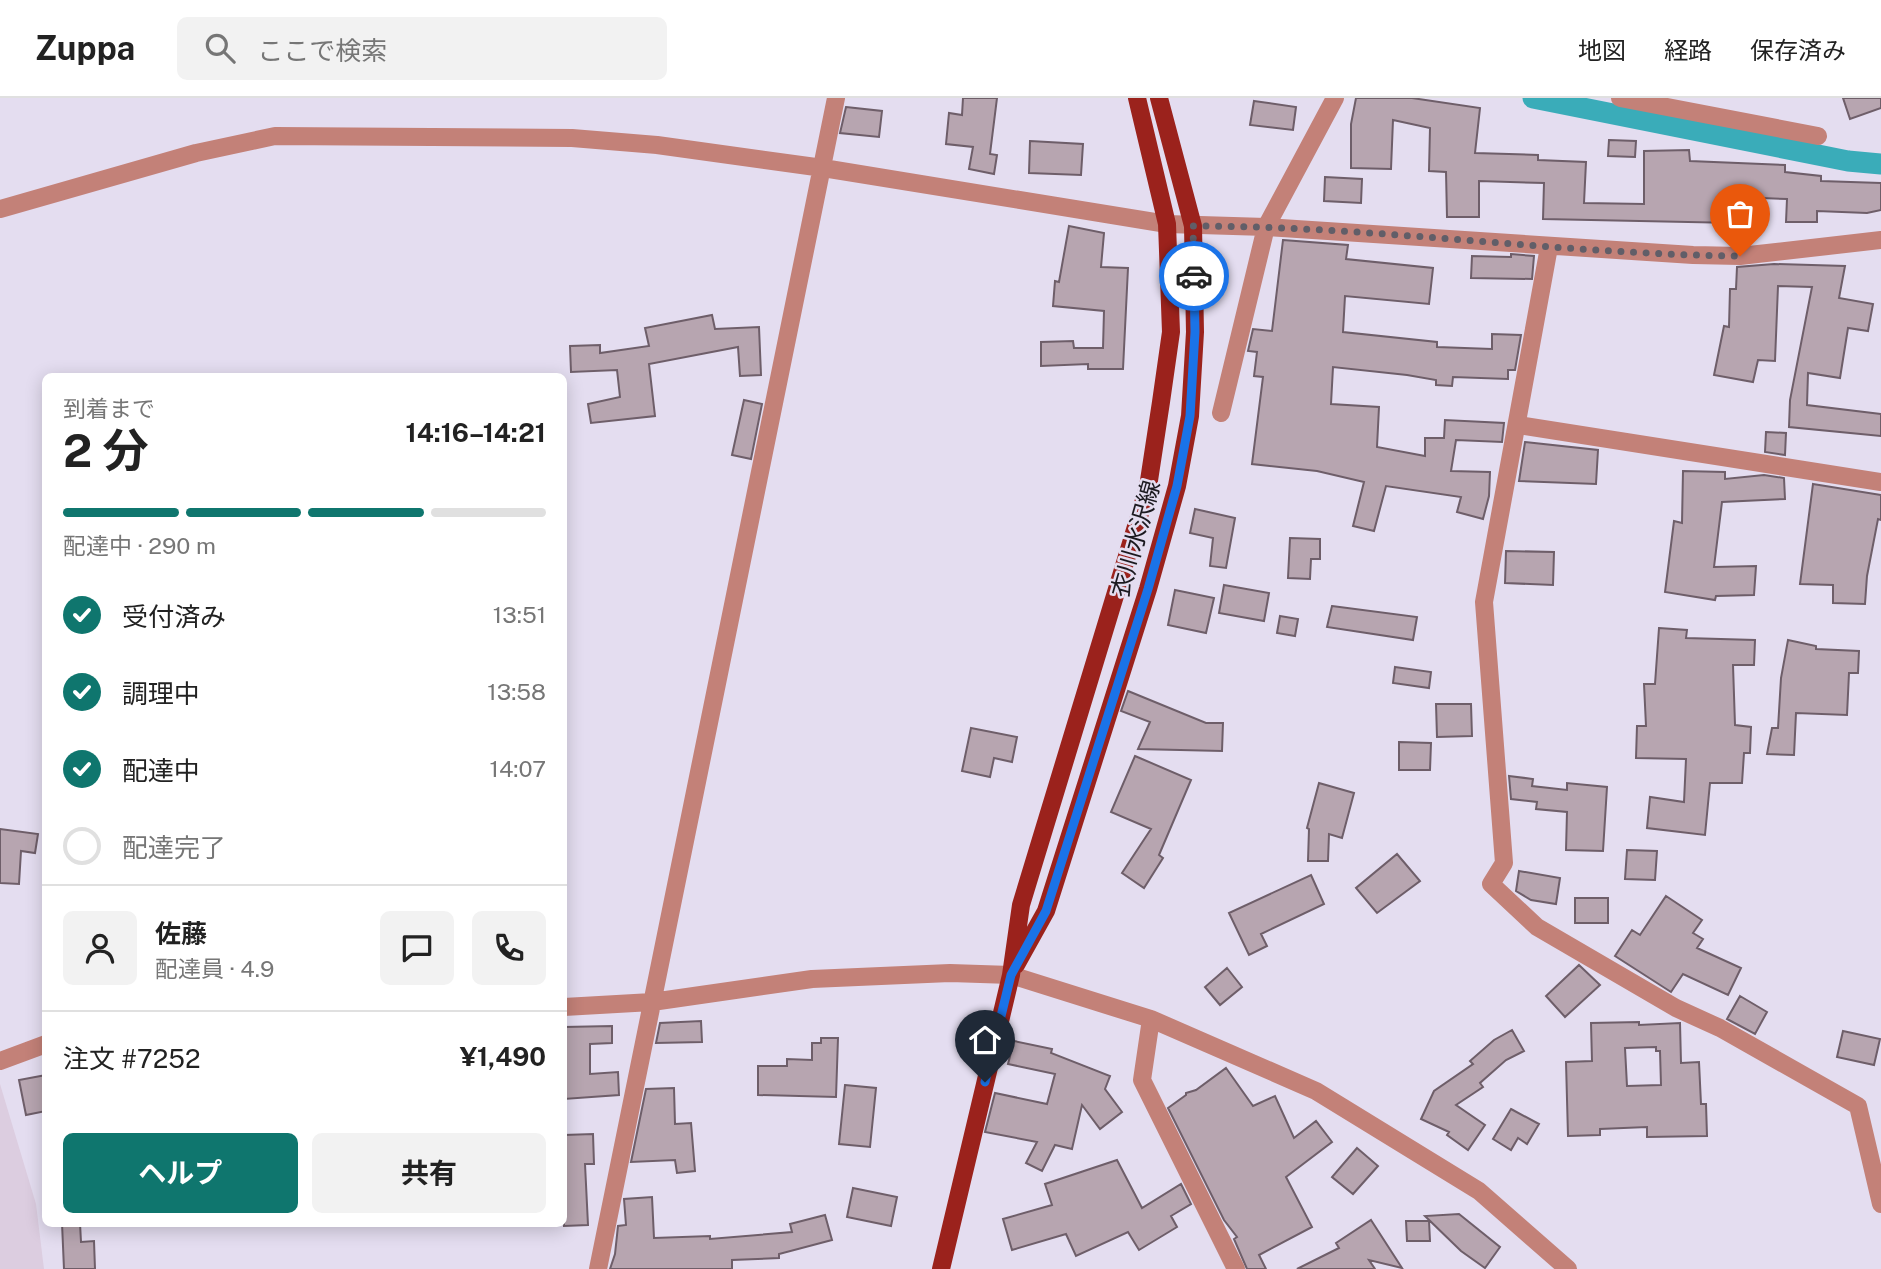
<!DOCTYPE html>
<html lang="ja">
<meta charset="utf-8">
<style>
body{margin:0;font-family:"Public Sans","Noto Sans JP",sans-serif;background:#f2f2f2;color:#222;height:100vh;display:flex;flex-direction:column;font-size:26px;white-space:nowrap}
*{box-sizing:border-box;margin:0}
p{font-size:23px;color:#767676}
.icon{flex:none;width:38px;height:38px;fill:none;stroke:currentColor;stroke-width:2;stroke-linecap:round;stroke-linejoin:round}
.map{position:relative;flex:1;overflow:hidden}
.drawer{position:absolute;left:42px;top:275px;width:525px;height:854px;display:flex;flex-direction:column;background:#fff;border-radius:10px;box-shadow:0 4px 18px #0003}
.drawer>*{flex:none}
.pin{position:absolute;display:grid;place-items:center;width:60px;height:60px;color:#fff;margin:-72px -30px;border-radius:50% 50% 50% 0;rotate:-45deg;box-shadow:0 0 7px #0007}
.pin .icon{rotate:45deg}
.courier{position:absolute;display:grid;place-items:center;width:70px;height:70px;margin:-35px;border:5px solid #1a73e8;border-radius:50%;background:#fff;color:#222;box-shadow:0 2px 9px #0007}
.headline em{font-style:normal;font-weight:700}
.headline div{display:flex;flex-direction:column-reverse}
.headline{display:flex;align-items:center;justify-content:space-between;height:119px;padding:0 21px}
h1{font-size:46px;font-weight:700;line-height:52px}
.bar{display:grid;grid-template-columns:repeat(4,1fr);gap:10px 7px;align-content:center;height:84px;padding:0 21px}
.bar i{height:9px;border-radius:5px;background:#e0e0e0}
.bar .selected{background:#0f766e}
.bar p{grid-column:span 4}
.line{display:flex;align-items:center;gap:18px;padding:0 21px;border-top:2px solid #e0e0e0}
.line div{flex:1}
.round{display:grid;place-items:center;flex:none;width:74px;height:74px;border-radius:10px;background:#f2f2f2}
ol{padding:0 21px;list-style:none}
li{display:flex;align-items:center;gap:21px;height:77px}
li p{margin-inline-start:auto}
li .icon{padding:7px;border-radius:50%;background:#0f766e;color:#fff;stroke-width:4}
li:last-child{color:#767676}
li i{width:38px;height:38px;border:4px solid #e0e0e0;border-radius:50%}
.button{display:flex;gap:14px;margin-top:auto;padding:14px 21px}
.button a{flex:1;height:80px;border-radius:10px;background:#0f766e;color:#fff;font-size:28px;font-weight:700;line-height:80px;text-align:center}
.button a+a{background:#f2f2f2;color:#222}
header{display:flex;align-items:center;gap:42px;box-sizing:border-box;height:98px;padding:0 35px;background:#fff;border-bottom:2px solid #e0e0e0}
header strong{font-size:33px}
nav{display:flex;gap:38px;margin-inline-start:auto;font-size:24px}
.search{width:490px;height:63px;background:#f2f2f2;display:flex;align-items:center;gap:18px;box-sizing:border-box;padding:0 24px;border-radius:10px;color:#767676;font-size:26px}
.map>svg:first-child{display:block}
</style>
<header>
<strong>Zuppa</strong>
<div class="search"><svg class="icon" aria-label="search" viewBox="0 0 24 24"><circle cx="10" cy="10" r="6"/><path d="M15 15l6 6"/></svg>ここで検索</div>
<nav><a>地図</a><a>経路</a><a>保存済み</a></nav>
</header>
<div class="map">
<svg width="1881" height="1171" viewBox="0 0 1881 1171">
<rect width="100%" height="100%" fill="#e4ddf0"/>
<path fill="#dccde0" d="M0 986 36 1106 44 1171H0Z"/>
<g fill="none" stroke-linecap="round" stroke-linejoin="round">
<path stroke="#3aacb9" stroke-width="21" d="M1533 0 1848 63 1881 66"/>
</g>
<path fill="#b7a5b0" stroke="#6e5e69" stroke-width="2" fill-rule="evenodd" d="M963 0H997L990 56 997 57 994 76 969 71 973 49 946 46 949 15 962 17Z
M1356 0H1412L1480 10 1475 55 1538 57V62L1586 64 1584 105 1644 106V53L1689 52 1690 63 1785 67V74L1821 78V83L1881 85V112L1867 115 1817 113V124H1786L1787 101 1737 99 1736 125 1543 121 1544 85 1479 83V119H1447L1446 74 1429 73 1430 30 1393 22 1391 71 1351 70V26Z
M1843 0H1881V10L1850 21Z
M1254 3 1296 9 1293 32 1250 27Z
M846 9 882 13 879 39 840 35Z
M1609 42 1636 43 1635 59 1608 58Z
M1030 43 1083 46 1081 77 1029 75Z
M1325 79 1362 81 1361 105 1324 103Z
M1069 128 1104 135 1101 169 1128 170 1123 271H1088V266L1041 268V244L1073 243 1074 250H1103L1104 213 1053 208 1055 183 1059 184Z
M1283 142 1348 147 1346 161 1433 170 1429 206 1345 198 1343 234 1437 244V249L1492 251V236L1521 237 1515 272H1508V281L1453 279 1452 288 1436 287V282L1407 277 1333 269 1331 306 1379 309 1377 349 1425 358V340H1444L1445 322 1504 325 1502 344 1456 342 1451 373 1490 374 1489 398 1483 421 1457 414 1461 399 1386 388 1374 433 1353 428 1364 384 1317 373 1252 366 1263 279 1254 278 1257 254 1248 253 1253 231 1272 233Z
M1511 156 1534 158 1532 181 1471 180 1472 158 1511 159Z
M1774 166 1845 168 1839 200 1873 206 1868 233 1848 230 1840 280 1808 275 1807 307 1881 316V338L1789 329 1790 302 1812 189 1778 188 1775 263 1758 262 1753 284 1714 277 1724 228 1729 229 1730 191H1736L1737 169Z
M712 217 715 231 759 229 761 277 740 278 738 249 649 266 655 318 591 325 588 306 620 299 617 272 571 274 570 248 600 247V255L649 248 645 230Z
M744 302 762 306 751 361 732 357Z
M1766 334 1786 335 1785 357 1765 354Z
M1525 344 1598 352 1596 386 1519 383Z
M1683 373 1725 374V381L1764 377 1784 380 1785 401 1722 404 1714 469 1756 468 1754 497 1716 498 1715 502 1665 494 1674 423 1682 425Z
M1813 386 1881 397V422L1878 421 1867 478 1865 506 1833 505V487L1800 486Z
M1195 411 1235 420 1226 470 1210 468 1213 440 1190 435Z
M1290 440 1320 441V461H1311L1310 481 1288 480Z
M1506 453 1554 454 1553 487 1505 485Z
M1224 487 1269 495 1264 523 1219 515Z
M1175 492 1214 500 1206 535 1168 527Z
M1332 508 1417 519 1413 542 1327 529Z
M1280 518 1298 521 1295 538 1277 535Z
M1659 530 1687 532 1686 540 1755 542 1754 567H1733L1735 627 1751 629 1750 655H1744L1742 685H1710L1705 737 1647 730 1650 699 1684 704 1686 661 1636 660 1637 628H1646L1644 586H1655Z
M1788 542 1816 548V551L1859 553 1858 575H1849L1847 617 1796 615 1794 657 1767 656 1772 630H1778L1781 580Z
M1395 569 1431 574 1429 590 1393 585Z
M1128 593 1206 625H1223L1222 653 1138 651 1150 624 1121 613Z
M1436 606H1471L1472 638 1437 639Z
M971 630 1017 639 1012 664 994 660 990 679 962 673Z
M1399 644 1431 645 1430 672H1399Z
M1135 658 1191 682 1159 757 1163 760 1144 790 1122 775 1151 731 1111 714Z
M1509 678 1533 681 1532 688 1567 692V685L1607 689 1603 753 1566 752 1567 714 1536 711 1537 704 1511 701Z
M1319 685 1354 695 1342 740 1329 736 1328 763H1308L1309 731 1307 730Z
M0 731 38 736 35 755 21 753 19 786 0 785Z
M1627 752 1657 753 1655 782 1625 781Z
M1397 756 1420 783 1377 815 1356 790Z
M1519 773 1560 780 1556 806 1531 802 1516 793Z
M1311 777 1324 806 1261 836 1267 848 1249 857 1229 815Z
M1666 798 1702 822 1693 835 1703 841 1697 850 1741 870 1728 897 1683 876 1671 894 1615 858 1632 832 1640 837Z
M1575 800H1608V825H1575Z
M1579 867 1600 887 1565 919 1546 898Z
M1227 870 1242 889 1220 907 1205 889Z
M1740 898 1767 914 1755 936 1727 921Z
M701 923 702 944 656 945 660 925Z
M1639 924V927L1680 925 1681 965 1699 964 1701 1006H1706L1707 1038 1647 1039V1029L1600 1031V1037L1568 1038 1566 964 1592 963 1591 925ZM1656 949V953H1660L1661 987 1627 988 1625 950Z
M612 928V945L590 946V976L618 974 619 997 564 1001V929Z
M1512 932 1524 953 1506 962 1480 985 1483 989 1456 1007 1485 1027 1468 1052 1447 1037 1449 1034 1421 1021 1434 993 1473 966 1470 963 1494 942Z
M1843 933 1880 941 1874 967 1837 959Z
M821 940H838L836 999 758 997V968H787V961L812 962V945H821Z
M1014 943 1052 951 1051 955 1110 978 1105 991 1122 1014 1100 1031 1082 1007 1072 1051 1055 1047 1042 1073 1026 1065 1037 1044 985 1034 995 995 1047 1006 1055 976 1008 966Z
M1226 970 1253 1008 1275 998 1294 1040 1316 1023 1332 1044 1286 1079 1312 1129 1259 1157 1266 1171H1247L1234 1141 1237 1139 1224 1122 1168 1010 1186 997V995L1196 992Z
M46 977V1013L26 1017 19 982Z
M845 987 876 990 870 1049 839 1046Z
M674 990 675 1026 691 1025 695 1073 677 1075 675 1062 631 1064 646 991Z
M1511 1011 1539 1026 1527 1046 1518 1040 1511 1052 1493 1041Z
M593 1036 594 1066H585L588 1127 564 1128V1037Z
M1357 1050 1378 1068 1353 1096 1332 1079Z
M1117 1062 1142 1110 1181 1086 1191 1106 1171 1118 1177 1129 1139 1152 1128 1134 1076 1158 1066 1136 1012 1152 1003 1121 1052 1107 1045 1086Z
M853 1090 897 1099 891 1128 847 1119Z
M652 1099 654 1140 710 1138V1141L792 1134 790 1126 825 1117 832 1142 779 1156V1160L732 1162V1171H610L615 1156 618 1128 626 1127 624 1101Z
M1459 1116 1500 1149 1485 1170 1461 1153 1425 1118Z
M1371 1122 1402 1170 1369 1162 1375 1171H1297L1339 1150 1336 1145Z
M1406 1123H1429L1430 1143H1407Z
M62 1125H80L81 1144 94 1143 95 1171H64Z"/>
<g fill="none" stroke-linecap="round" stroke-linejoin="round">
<path stroke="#c38178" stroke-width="18" d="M1620 0 1818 38
M0 111 196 55 275 38 572 40 657 47 823 70 1167 126 1266 129 1693 157 1740 158 1881 142
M1549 149 1484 504 1504 765 1491 786 1537 829 1676 910 1720 930 1858 1008 1881 1106
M1221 315 1266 129 1335 0
M1518 327 1881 384
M564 909 652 904 812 881 950 875 1011 877 1151 921 1316 993 1479 1093 1568 1171
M1151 921 1142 982 1236 1171
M0 963 46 946
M598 1171 836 0"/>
<path stroke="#9b221c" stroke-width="18" d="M1016 867 1046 813 1148 491 1177 388 1190 318 1195 234 1193 128 1159 0
M941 1171 1011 877 1021 807 1148 389 1161 304 1171 234 1167 126 1137 0"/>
</g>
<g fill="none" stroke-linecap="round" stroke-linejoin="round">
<path stroke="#615e68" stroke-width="7" stroke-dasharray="0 12.6" d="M1194 178 1193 128C1375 128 1557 156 1740 158"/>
<path stroke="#1a73e8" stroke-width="9" d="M985 984 1011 877 1046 813 1148 491 1177 388 1190 318 1195 234 1194 178"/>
</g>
<g text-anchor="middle" stroke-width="5" stroke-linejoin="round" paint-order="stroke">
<g font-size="24" fill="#1b191f" stroke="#e4ddf0">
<text transform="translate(1136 441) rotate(-74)" y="8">衣川水沢線</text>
</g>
</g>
</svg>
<div class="pin" style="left:1740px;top:158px;background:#ea580c"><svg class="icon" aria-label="bag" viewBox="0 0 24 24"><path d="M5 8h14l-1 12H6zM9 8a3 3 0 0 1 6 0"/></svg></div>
<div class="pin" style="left:985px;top:984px;background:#1f2937"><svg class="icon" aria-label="home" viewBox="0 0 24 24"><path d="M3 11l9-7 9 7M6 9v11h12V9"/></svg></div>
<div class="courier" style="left:1194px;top:178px"><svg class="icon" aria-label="car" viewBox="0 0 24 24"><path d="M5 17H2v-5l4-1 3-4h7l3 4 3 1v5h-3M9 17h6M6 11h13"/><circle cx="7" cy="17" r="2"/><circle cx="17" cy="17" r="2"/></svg></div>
<section class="drawer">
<div class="headline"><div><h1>2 分</h1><p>到着まで</p></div><em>14:16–14:21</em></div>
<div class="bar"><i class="selected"></i><i class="selected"></i><i class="selected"></i><i></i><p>配達中 · 290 m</p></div>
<ol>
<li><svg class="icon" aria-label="check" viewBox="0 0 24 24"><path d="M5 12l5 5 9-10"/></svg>受付済み<p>13:51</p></li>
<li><svg class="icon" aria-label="check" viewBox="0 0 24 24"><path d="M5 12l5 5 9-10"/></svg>調理中<p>13:58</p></li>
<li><svg class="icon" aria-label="check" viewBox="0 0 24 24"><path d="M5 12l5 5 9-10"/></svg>配達中<p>14:07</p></li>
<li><i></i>配達完了</li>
</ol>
<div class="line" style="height:126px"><a class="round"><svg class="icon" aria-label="person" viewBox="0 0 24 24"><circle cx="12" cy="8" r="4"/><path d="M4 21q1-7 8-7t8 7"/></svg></a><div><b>佐藤</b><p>配達員 · 4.9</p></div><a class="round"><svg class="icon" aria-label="chat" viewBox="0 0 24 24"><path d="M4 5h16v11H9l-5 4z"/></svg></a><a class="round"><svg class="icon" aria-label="phone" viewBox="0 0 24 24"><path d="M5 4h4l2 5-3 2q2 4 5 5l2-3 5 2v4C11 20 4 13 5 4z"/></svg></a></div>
<div class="line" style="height:91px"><div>注文 #7252</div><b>¥1,490</b></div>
<div class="button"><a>ヘルプ</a><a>共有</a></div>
</section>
</div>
